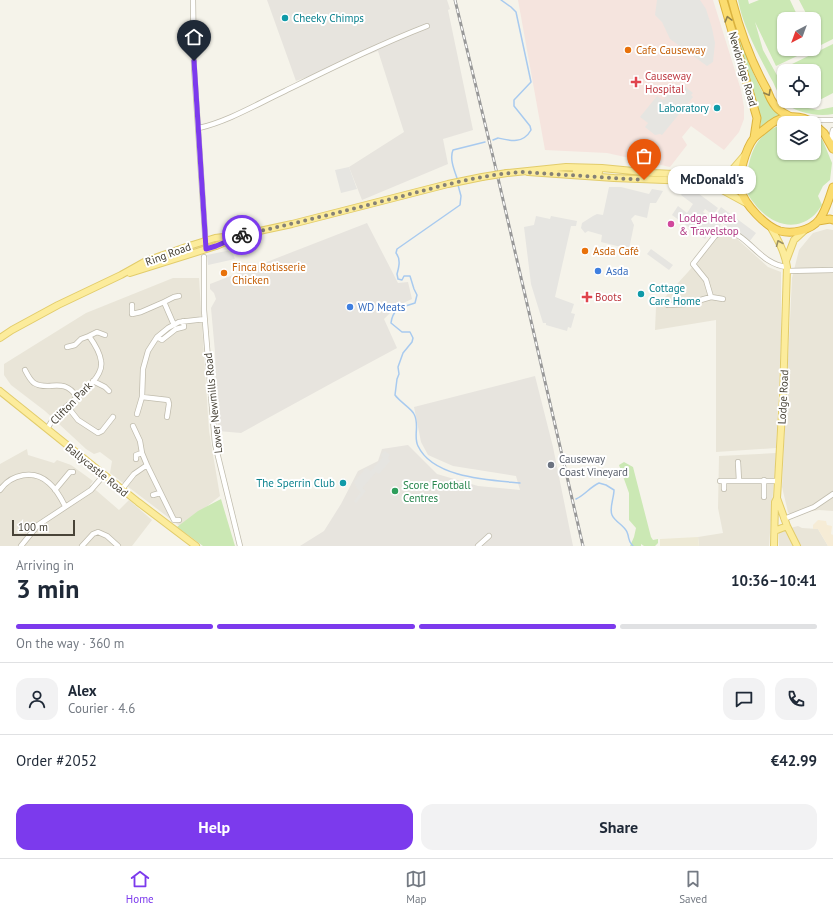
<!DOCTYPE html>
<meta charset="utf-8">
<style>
body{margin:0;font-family:"PT Sans",sans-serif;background:#f2f2f3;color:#1f2937;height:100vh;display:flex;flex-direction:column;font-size:15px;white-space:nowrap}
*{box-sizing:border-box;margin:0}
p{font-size:13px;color:#747a83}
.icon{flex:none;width:22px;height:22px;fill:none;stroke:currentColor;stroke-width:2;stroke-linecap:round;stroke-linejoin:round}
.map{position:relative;height:546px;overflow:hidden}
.sheet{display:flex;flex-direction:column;background:#fff;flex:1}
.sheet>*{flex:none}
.needle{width:26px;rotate:221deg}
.buttons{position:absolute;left:777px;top:12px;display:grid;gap:8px}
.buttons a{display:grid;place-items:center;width:44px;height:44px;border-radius:8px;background:#fff;box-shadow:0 1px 3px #0004;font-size:20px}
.scale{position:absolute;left:12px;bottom:10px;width:63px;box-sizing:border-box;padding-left:4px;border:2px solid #494438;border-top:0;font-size:11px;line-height:14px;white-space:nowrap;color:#494438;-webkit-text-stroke:3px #fff;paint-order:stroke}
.pin{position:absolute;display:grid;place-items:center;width:34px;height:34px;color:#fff;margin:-41px -17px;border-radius:50% 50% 50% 0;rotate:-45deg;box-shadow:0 0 4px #0007}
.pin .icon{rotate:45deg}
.courier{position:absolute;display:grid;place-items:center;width:40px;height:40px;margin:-20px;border:3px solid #7c3aed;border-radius:50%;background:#fff;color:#222;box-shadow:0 1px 5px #0007}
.bubble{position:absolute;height:28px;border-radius:12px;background:#fff;box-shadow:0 1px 3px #0004;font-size:13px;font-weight:800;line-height:28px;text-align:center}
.headline em{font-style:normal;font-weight:800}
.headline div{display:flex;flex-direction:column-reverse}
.headline{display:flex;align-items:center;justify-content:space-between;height:68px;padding:0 16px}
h1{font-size:26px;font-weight:800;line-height:30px}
.bar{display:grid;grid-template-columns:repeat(4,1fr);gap:6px 4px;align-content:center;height:48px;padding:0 16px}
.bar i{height:5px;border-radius:3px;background:#e0e1e3}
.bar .selected{background:#7c3aed}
.bar p{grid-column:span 4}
.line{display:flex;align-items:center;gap:10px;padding:0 16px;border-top:1px solid #e0e1e3}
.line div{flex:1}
.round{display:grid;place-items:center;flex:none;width:42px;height:42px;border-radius:12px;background:#f2f2f3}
.action{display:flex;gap:8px;margin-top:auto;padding:8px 16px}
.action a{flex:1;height:46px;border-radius:12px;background:#7c3aed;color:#fff;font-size:16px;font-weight:800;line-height:46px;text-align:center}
.action a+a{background:#f2f2f3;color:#1f2937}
.menu{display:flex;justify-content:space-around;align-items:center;height:56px;border-top:1px solid #e0e1e3;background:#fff;font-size:11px;color:#747a83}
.menu a{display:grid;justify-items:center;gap:2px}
.menu .selected{color:#7c3aed}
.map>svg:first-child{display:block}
</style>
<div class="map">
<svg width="833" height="546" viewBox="0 0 833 546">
<rect width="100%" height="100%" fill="#f5f3ea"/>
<path fill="#e9e5d8" d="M827 229 833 230V511L819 510 806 512 792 517 788 512 782 487 792 278 799 250 813 233Z
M724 233 734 236 768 267 781 272V339L776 448 716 452V320L655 330 656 307 688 272 718 236Z
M173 278H199L209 431 220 496 181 527 110 473 112 461 100 452 94 454 86 449 45 411 11 385 4 375V364L86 313Z
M27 449 28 455 54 463 57 460 71 465 93 481 90 485 119 510 129 500 152 520 132 546H0V464Z
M776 453 769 546H699L698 537 723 533 718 508 719 456Z
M798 526 802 528 818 529 828 546H779V531Z"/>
<path fill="#f6ecd6" d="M818 520 826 521 827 525 832 526 831 534 833 535V546H828L818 529H813V525Z"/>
<path fill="#e7e4de" d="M267 0H447L450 9 448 10 473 130 443 139 448 164 362 200 349 167 404 132 378 51 296 81Z
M367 223 398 283 408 282 412 299 397 306 384 319 397 348 332 383 241 433 218 431 215 352 211 308 216 299 214 293 210 289V284Z
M535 376 553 447 573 546H300L324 531 341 504 358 471 378 461 382 449 408 445 437 474 478 486 520 490 516 476 453 466 428 455 421 442 414 407Z"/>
<path fill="#ede9d5" d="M698 537 699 546H660V539Z"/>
<path fill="#f5e4de" d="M518 0H713L741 90 744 107V119L739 132 724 150 691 126 682 137 687 145 670 167 607 153 545 150Z"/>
<path fill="#cbe8b4" d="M725 0H729C738 33 755 91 780 116L759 129 761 123 759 116Z
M738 0H748L749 4 759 0H790L799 19H784V49H812L776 66 755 22 763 50 784 88V101H793L803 107 818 110 833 107V114C818 117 794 113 783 101 779 97 776 88 773 82 760 58 743 27 738 0Z
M799 0H833V39L821 45 814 30V19H809Z
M833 44V93L812 104 810 101H814V71H796L792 64Z
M784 124V153H814V129L823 141 832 163 830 180 823 186 818 196 822 205C819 209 816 214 812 217 792 233 768 222 754 203 750 198 745 191 745 184 745 179 747 173 748 169 752 146 761 131 784 124Z
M624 462 633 467 651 537 653 540 658 539V543L655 546H644L641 544V546H630L634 537 636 528 629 520V493L619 465Z
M221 499 235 546H203L177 527 198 511Z"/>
<path fill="#e6e5e1" d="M657 0H700L706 9 712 28 715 43 713 62 707 66 670 39 662 22 655 15Z
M676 84 680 87 682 84 693 93 691 95 693 97 662 135 660 134 655 135 645 127 648 123 640 117 657 96 663 100Z
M349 167 357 189 341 193 335 170Z
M687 185 718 208 713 215 705 209 703 212 719 224 722 219 716 215 721 207 756 233 749 242 722 223 714 235 710 232 705 239 672 215 678 206 687 213 693 204 681 195Z
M609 187H621L649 194 652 189 663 191 656 203H650L647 218 635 215 631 219 634 225 629 249 601 242 602 235 588 231 585 233 581 228 582 223 593 216 597 214 603 215Z
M536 216 550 219 551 216 577 221 576 226H571L555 297 574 304 571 313 575 314 571 328 568 327 567 331 546 325V323H543L531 284 524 227 534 225Z
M651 249 673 265 669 270 647 254Z
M231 250 235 259 208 265 207 255Z
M385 451 390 455 388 458 390 461 379 474 376 472 362 488 366 491 356 503 354 501 361 492 357 488 354 482 366 468 371 471 383 457 381 455Z"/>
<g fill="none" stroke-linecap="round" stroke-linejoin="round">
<path stroke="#a8caef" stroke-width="1.5" d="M493 140 498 138C511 141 523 144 531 130L530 126 514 106V100L531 82 516 12 511 7 501 0
M458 181C455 172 449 159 453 150L485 142
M458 185 461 196 460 205 397 249 396 253C401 259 399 267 397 274L398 279 402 280 404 276H410L414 289 417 295 415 303C403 307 393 307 391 323L402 332H410L413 338 412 342 403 353 398 367 399 374 397 379 395 395C400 402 412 409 414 414 420 425 413 436 418 446 433 478 489 480 520 483
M576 499C585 495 590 487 599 483L606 485 614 490C614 498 609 508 612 515 615 522 624 525 627 532 630 539 627 540 633 546"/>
<g stroke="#c0bcad" stroke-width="6">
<path id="minor" d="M193 0 194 67 206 249
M811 120H833
M199 128C229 121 257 104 285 91 332 68 378 45 427 26
M830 142 833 130
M204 257V310L215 444 240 546
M787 271 833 270
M711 297 706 280 693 264 715 236 723 230C749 233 758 264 787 267
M164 302 174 297 179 296
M132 305V314L141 312 164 302 174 325
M668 305 687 304 711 297 723 299
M89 336 97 332 105 335
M157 337 162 340 176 329 184 327 183 321
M25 370C27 374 30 380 34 383 49 392 63 376 77 397
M93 381 105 387 109 391
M142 397 168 400 169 404 167 417
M67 406 78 420 98 433 102 431 113 417
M137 414 142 397 143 369 148 351 157 337 168 328 179 322 205 319
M133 426 140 441 142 453 147 465
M47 429C50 424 53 418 58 414 69 402 105 380 101 361 100 352 94 343 89 336L81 339 75 345 67 347
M136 459V455L142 453
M738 462 739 481
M720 481H778
M724 482V489
M122 489 134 474 147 465 174 520H179
M0 490C11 474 34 469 49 483 56 489 61 498 65 506
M55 490 70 472H73
M153 495 160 493
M764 497V480
M784 519 814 507 833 494
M21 546 38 525 91 490 104 475
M82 546 93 534 98 532 107 536 118 546
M478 546 489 536"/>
</g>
<g stroke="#e2cc6b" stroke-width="8">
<path id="major" d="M576 171 599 172
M528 172 614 178 690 181 715 186 748 204
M507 173 566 167 602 168 654 173 712 176 725 173 732 170 744 156
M770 226C777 238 785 252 787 267L783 395 777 498 775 502 774 546
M786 261 794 240 806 229
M130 273 216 246 235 238
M0 338 12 330 58 305 121 275 146 261 189 246 215 238 241 235 292 224 448 184 482 177
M0 391 138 502 196 546
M777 498 787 526 797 546
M777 530 787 526"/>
</g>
<g stroke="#dbb33e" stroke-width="9">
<path id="highway" d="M723 0 757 118 754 138
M732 0C740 31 751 62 767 90 769 96 772 102 776 107 780 112 786 114 791 117
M813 123C801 114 783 115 771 124 765 129 759 133 754 138 746 148 737 177 741 190 744 204 766 227 780 231 792 234 810 231 819 220 826 211 829 198 833 187
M814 124 824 133 833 149
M818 221 830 219 833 220"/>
</g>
<use href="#minor" stroke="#fff" stroke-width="4.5"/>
<use href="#major" stroke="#fcec9c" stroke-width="6"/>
<use href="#highway" stroke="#fbdc6f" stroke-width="7"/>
<g stroke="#989898" stroke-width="3">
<path id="rail" d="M455 0 495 165 583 546"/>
</g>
<use href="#rail" stroke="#fff" stroke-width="1.5" stroke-dasharray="4.5" stroke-linecap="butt"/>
<g stroke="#e2cc6b" stroke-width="8" stroke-linecap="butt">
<path id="major-bridge" d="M482 177 507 173"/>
</g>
<use href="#major-bridge" stroke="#fcec9c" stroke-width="6"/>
</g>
<defs><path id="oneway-chevron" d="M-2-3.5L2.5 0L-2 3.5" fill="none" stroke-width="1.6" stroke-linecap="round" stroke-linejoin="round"/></defs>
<g stroke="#90814e">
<use href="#oneway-chevron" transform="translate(728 19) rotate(-105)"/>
<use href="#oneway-chevron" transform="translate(768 93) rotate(61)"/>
</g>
<use stroke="#9a9065" href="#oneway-chevron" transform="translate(779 243) rotate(-113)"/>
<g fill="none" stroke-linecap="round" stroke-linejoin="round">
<path stroke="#858176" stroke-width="4" stroke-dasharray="0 7.2" d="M242 235C292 224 341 212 391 199 434 188 477 175 522 172L644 180"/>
<path stroke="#7c3aed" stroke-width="5" d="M194 61 206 249 216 246 242 235"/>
</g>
<g fill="#0f9aa8" stroke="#fff" stroke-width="1.5">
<circle cx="285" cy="18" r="4"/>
<circle cx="717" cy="108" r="4"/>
<circle cx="641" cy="294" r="4"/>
<circle cx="343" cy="483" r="4"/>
</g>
<g fill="#e8710a" stroke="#fff" stroke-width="1.5">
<circle cx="628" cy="50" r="4"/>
<circle cx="585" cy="251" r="4"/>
<circle cx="224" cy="273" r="4"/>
</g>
<g fill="#e0444e" stroke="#fff" stroke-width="1.5">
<path d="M634 76h4v4h4v4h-4v4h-4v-4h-4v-4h4z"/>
<path d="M585 291h4v4h4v4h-4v4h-4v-4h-4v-4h4z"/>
</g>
<circle fill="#d1479c" stroke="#fff" stroke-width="1.5" cx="671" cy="224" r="4"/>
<g fill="#3f7fe0" stroke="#fff" stroke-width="1.5">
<circle cx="598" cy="271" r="4"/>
<circle cx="350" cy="307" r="4"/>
</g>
<circle fill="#6b7280" stroke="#fff" stroke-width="1.5" cx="551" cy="465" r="4"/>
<circle fill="#2e9e5b" stroke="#fff" stroke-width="1.5" cx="395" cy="491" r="4"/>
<g text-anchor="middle" stroke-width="4" stroke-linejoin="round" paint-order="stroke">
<g font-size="11" fill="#0d838f" stroke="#fff" text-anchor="start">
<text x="293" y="22">Cheeky Chimps</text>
<text x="709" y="112" text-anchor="end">Laboratory</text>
<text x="649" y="292">Cottage<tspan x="649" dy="13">Care Home</tspan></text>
<text x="335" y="487" text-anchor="end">The Sperrin Club</text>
</g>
<g font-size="11" fill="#c56008" stroke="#fff" text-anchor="start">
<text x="636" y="54">Cafe Causeway</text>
<text x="593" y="255">Asda Café</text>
<text x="232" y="271">Finca Rotisserie<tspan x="232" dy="13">Chicken</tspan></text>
</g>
<g font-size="11" fill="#494438" stroke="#fff">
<text transform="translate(743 69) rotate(74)" y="4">Newbridge Road</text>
<text transform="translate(168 254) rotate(-20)" y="4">Ring Road</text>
<text transform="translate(783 397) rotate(-87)" y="4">Lodge Road</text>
<text transform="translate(71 403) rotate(-46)" y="4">Clifton Park</text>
<text transform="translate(213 403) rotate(-96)" y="4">Lower Newmills Road</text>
<text transform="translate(97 470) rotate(39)" y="4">Ballycastle Road</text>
</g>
<g font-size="11" fill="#be3a42" stroke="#fff" text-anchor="start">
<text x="645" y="80">Causeway<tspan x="645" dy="13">Hospital</tspan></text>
<text x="595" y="301">Boots</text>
</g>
<g font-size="11" fill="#b23c85" stroke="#fff" text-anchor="start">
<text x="679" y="222">Lodge Hotel<tspan x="679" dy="13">&amp; Travelstop</tspan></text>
</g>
<g font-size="11" fill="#366cbe" stroke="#fff" text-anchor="start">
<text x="606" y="275">Asda</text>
<text x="358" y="311">WD Meats</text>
</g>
<g font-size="11" fill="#5b616d" stroke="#fff" text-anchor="start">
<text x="559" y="463">Causeway<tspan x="559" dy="13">Coast Vineyard</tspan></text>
</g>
<g font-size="11" fill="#27864d" stroke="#fff" text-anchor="start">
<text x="403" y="489">Score Football<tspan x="403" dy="13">Centres</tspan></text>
</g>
</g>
</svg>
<div class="buttons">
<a><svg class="needle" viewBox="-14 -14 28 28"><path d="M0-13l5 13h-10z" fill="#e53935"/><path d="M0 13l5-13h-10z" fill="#747a83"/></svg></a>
<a><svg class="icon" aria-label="locate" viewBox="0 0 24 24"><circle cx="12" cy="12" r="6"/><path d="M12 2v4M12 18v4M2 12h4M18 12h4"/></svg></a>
<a><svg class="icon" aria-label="layers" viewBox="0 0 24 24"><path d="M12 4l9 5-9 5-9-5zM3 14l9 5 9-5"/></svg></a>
</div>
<div class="scale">100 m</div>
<div class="pin" style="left:644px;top:180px;background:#ea580c"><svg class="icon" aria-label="bag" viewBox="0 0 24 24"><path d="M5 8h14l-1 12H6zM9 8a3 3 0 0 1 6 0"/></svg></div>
<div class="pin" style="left:194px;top:61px;background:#1f2937"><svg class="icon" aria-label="home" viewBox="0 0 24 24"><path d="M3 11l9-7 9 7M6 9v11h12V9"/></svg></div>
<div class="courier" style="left:242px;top:235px"><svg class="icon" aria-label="bike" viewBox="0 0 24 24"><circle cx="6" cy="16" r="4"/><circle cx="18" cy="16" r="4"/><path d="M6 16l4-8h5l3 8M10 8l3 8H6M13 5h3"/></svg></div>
<div class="bubble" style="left:668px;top:166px;width:88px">McDonald's</div>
</div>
<section class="sheet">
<div class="headline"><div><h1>3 min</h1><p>Arriving in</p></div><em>10:36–10:41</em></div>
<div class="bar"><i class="selected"></i><i class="selected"></i><i class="selected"></i><i></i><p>On the way · 360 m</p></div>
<div class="line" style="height:72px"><a class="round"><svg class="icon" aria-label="person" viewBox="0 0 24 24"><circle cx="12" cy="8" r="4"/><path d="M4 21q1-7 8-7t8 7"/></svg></a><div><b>Alex</b><p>Courier · 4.6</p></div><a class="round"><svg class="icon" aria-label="chat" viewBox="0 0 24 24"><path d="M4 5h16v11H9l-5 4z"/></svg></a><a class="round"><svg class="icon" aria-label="phone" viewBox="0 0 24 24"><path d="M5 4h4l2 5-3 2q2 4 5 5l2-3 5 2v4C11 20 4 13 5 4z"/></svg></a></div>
<div class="line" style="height:52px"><div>Order #2052</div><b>€42.99</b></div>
<div class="action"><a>Help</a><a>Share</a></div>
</section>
<nav class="menu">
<a class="selected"><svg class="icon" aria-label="home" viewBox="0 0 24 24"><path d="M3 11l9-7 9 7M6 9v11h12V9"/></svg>Home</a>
<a><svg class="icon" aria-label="map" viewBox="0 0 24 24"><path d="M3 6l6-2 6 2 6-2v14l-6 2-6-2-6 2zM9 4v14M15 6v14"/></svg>Map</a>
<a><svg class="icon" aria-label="saved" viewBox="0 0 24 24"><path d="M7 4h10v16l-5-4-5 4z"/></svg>Saved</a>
</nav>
